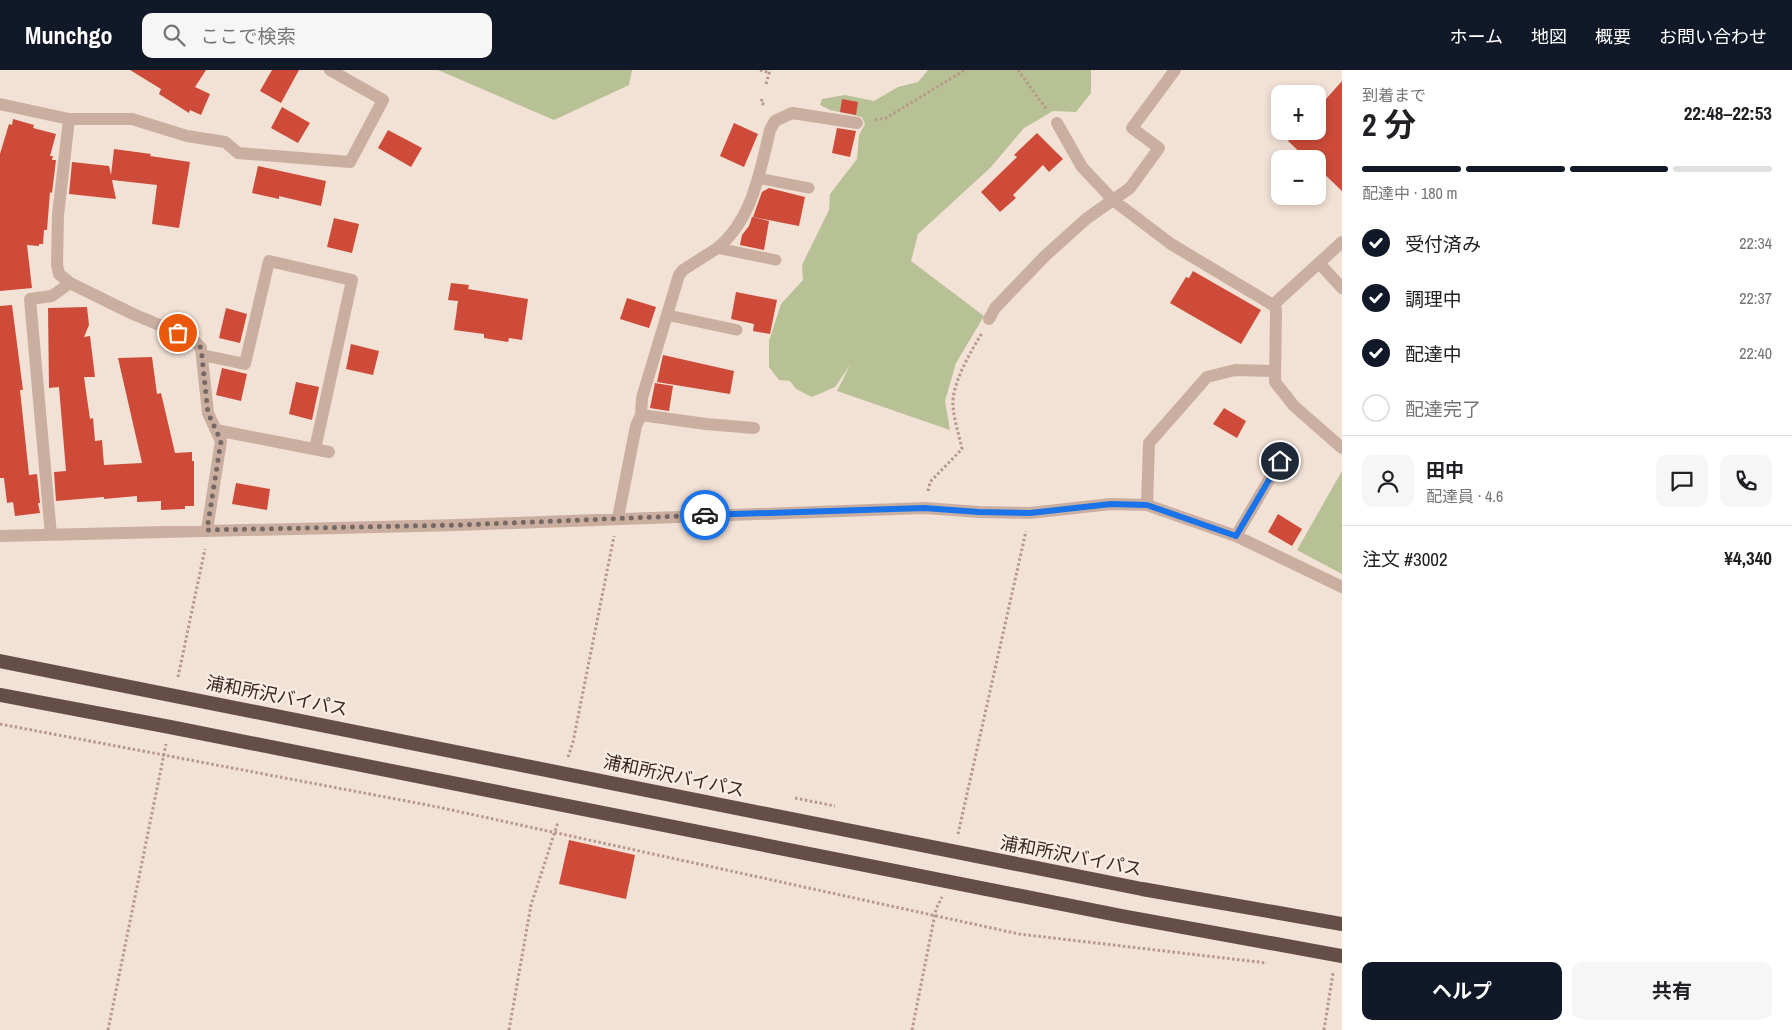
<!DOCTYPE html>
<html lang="ja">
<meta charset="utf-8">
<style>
body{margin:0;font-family:"Archivo Narrow","Noto Sans JP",sans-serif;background:#f6f6f6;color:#202124;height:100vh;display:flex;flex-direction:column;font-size:19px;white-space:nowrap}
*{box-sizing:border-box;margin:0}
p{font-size:16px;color:#757577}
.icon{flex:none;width:28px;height:28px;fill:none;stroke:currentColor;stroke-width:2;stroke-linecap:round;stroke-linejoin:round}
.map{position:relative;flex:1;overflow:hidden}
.sheet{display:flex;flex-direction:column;background:#fff;width:450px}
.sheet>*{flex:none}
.tools{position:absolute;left:1271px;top:15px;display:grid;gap:10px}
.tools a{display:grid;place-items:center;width:55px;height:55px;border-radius:10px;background:#fff;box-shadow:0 2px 8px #0003;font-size:25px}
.pin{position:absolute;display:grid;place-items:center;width:42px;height:42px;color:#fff;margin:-21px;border:2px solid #fff;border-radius:50%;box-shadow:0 1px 5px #0007}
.courier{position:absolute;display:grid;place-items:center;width:50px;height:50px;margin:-25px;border:4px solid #1a73e8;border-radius:50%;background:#fff;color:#222;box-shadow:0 1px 6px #0007}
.head em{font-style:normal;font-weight:700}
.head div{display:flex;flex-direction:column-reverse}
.head{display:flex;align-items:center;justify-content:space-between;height:85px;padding:0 20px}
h1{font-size:32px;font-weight:700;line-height:38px}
.bar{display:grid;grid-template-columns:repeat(4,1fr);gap:8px 5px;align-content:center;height:60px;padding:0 20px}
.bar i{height:6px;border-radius:4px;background:#e0e0e0}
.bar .active{background:#111827}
.bar p{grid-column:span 4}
.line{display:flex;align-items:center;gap:12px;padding:0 20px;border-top:1px solid #e0e0e0}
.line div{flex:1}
.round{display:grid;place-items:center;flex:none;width:52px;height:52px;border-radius:10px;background:#f6f6f6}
ol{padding:0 20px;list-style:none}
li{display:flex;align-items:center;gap:15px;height:55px}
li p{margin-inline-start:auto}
li .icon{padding:5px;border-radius:50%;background:#111827;color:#fff;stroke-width:4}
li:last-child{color:#757577}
li i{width:28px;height:28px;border:2px solid #e0e0e0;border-radius:50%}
.button{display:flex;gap:10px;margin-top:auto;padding:10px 20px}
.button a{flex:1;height:58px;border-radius:10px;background:#111827;color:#fff;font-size:20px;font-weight:700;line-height:58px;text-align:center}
.button a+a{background:#f6f6f6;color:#202124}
header{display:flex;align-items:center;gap:30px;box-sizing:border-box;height:70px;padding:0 25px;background:#111827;color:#fff}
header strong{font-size:24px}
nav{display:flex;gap:28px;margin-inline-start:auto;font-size:18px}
.search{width:350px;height:45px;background:#f6f6f6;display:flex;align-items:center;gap:12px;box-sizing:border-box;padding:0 18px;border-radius:10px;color:#757577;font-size:19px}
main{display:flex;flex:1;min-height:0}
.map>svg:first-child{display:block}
</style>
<header>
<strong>Munchgo</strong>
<div class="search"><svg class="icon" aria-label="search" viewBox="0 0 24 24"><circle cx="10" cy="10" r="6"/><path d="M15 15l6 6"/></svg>ここで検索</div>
<nav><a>ホーム</a><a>地図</a><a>概要</a><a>お問い合わせ</a></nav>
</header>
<main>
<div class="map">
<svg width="1342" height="960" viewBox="0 0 1342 960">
<rect width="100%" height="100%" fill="#f2e1d5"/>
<path fill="#b7c195" d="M438 0H632L629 15 554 50Z
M928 0H1091V23L1076 42 1053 41 1024 58 991 97 918 164 911 191 984 246 956 293 945 331 950 360 837 321 850 295 835 317 812 327 796 319 790 311 779 310 769 297V271L781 234 803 210 802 195 829 140 830 124 857 89 859 65 865 54 862 47 830 40 820 35 822 29 845 25 874 31 898 17 918 12Z
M1342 401V504L1297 480Z"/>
<path fill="#cd4b38" d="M130 0H206L195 17 210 24 201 45 190 40 189 43 159 24 161 19Z
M272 0H299L281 33 260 21Z
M1342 11V121L1318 98V89H1307L1288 71 1297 61H1318V38Z
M842 29 858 32 856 45 840 42Z
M282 37 310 53 298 73 271 58Z
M13 49 34 55 33 58 56 64 50 86H53L52 90H56L52 123 50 122 47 160H44L43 174H39V176L27 175 32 218 0 221V84L9 54 12 55Z
M734 53 758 64 744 97 720 86Z
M837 58 856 61 850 87 832 83Z
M388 60 422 78 411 97 378 78Z
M1037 63 1063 89 1049 102 1043 95 1013 125 1016 128 1000 142 981 122 1017 87 1014 85Z
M114 79 151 84 150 86 190 92 179 158 152 154 157 115 112 110 116 129 69 124 72 92 109 96 111 105Z
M258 96 326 111 321 136 279 126V129L252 123Z
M769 118 805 127 799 156 753 147 762 122Z
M752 147 769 151 764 180 740 175 742 165 749 156Z
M334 148 359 154 352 183 327 177Z
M1193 201 1261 240 1241 274 1170 233 1186 207 1189 208Z
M451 213 469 215 468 219 528 229 522 270 509 268 508 272 484 268V264L454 260 458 231 448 230Z
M736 222 777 230 770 264 753 261 754 254 731 249Z
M627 228 656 237 649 258 620 249Z
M12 235 23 320H20L29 405 37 404 40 433H38L40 443 15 446 13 432 7 433 4 408H0V236Z
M87 237 89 255 84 267 90 266 95 307H84L90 349 93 348 95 371 102 370 104 395 142 393 118 288 152 287 157 324 161 323 175 383 192 382V391H194V436H185V439L161 440V431L137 432V426L104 429V427L56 431 54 402 66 401 59 317 49 318 48 238Z
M226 238 247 244 240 273 219 268Z
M351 274 379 281 373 305 346 299Z
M663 285 734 301 730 324 657 312Z
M222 298 247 304 241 331 216 325Z
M296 312 319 317 312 350 289 344Z
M655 313 673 316 669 341 650 338Z
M1224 338 1246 351 1237 368 1213 354Z
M236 413 270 419 267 440 232 434Z
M1278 444 1302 459 1292 476 1268 462Z
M569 770 635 785 626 829 559 814Z"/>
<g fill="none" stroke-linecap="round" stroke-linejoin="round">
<path stroke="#b6998b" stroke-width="3" stroke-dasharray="2.5 2.5" stroke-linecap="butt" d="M760 0 770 3
M1018 0 1047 40
M766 14 770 0
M762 29 761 33 766 35
M875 50 886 48 965 0
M928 421 930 412 962 379C959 365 954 350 953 336 951 315 971 281 982 263
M178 607 205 479
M0 654 438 737 1019 864 1267 893
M568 687 573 672 614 466
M795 728 835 736
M958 764 1026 461
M108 960 166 674
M509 960 531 835 558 752
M912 960 936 839 942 827
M1324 960 1333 903"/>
<path stroke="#caafa1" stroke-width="11" d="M758 108 809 118
M717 178 776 190
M667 245 737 260"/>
<path stroke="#caafa1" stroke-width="12" d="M0 34 69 49H132L187 66 225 72 238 83 350 92 383 30 330 0
M69 49 58 145 57 195 59 204 70 213 133 244 193 269 201 278 208 343 221 371 207 460
M1057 53 1082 97 1113 130 1171 174 1273 235 1276 239 1275 312 1294 336 1342 378
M1319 193 1342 218
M1273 235 1342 172
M989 249 995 238 1045 186 1086 149 1130 118 1159 78 1132 58 1175 0
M202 285 245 294 269 191 352 210 315 379
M641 345 706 354 754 358
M216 360 329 382
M1147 435 1149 373 1207 307 1235 300 1274 301
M618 448 636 356 641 345 642 328 679 205 683 200C694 193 705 186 716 179 752 151 760 102 770 60L775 51 792 43 857 53
M51 465 30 229 52 226 70 213
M0 466 458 455 925 438 979 442 1030 443 1111 434 1147 435 1236 466 1342 517
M1236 466 1280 391"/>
<path stroke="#664e48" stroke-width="14" d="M0 591 1142 819 1342 854
M0 625 170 657 1122 846 1342 886"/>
</g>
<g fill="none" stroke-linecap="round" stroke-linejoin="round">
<path stroke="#766862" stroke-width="5" stroke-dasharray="0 9" d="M178 263 193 269 201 278 208 343 221 371 207 460 458 455 705 445"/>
<path stroke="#1a73e8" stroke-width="6" d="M705 445 924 438 979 442 1030 443 1111 434 1147 435 1236 466 1280 391"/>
</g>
<g text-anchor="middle" stroke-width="5" stroke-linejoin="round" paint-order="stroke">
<g font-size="18" fill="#342724" stroke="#faece1">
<text transform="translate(277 626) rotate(11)" y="6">浦和所沢バイパス</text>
<text transform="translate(674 706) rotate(12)" y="6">浦和所沢バイパス</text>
<text transform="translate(1071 786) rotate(11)" y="6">浦和所沢バイパス</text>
</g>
</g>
</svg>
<div class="tools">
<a>+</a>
<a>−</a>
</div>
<div class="pin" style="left:178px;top:263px;background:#ea580c"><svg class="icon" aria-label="bag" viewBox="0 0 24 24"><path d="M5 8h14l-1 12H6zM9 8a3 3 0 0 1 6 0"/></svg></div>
<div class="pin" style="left:1280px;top:391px;background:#1f2937"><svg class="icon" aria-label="home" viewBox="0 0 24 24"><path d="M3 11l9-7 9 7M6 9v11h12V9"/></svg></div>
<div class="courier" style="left:705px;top:445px"><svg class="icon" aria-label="car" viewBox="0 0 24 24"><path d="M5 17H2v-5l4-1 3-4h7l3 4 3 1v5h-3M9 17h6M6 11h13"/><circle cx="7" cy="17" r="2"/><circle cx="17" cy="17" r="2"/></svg></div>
</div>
<section class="sheet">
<div class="head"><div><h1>2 分</h1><p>到着まで</p></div><em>22:48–22:53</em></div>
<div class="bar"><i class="active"></i><i class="active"></i><i class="active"></i><i></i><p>配達中 · 180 m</p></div>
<ol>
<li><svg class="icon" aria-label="check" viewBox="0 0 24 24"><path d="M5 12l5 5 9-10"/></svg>受付済み<p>22:34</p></li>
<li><svg class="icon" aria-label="check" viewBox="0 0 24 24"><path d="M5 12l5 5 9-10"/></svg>調理中<p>22:37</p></li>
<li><svg class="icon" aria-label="check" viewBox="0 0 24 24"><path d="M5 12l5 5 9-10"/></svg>配達中<p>22:40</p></li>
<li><i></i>配達完了</li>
</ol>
<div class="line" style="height:90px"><a class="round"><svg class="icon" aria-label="person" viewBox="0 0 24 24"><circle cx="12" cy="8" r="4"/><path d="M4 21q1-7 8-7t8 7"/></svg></a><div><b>田中</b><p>配達員 · 4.6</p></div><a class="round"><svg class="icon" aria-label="chat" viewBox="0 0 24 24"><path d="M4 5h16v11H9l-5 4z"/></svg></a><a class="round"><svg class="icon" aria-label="phone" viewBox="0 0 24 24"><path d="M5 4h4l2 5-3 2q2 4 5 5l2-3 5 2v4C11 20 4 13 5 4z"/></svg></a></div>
<div class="line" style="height:65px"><div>注文 #3002</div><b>¥4,340</b></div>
<div class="button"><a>ヘルプ</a><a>共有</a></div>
</section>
</main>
